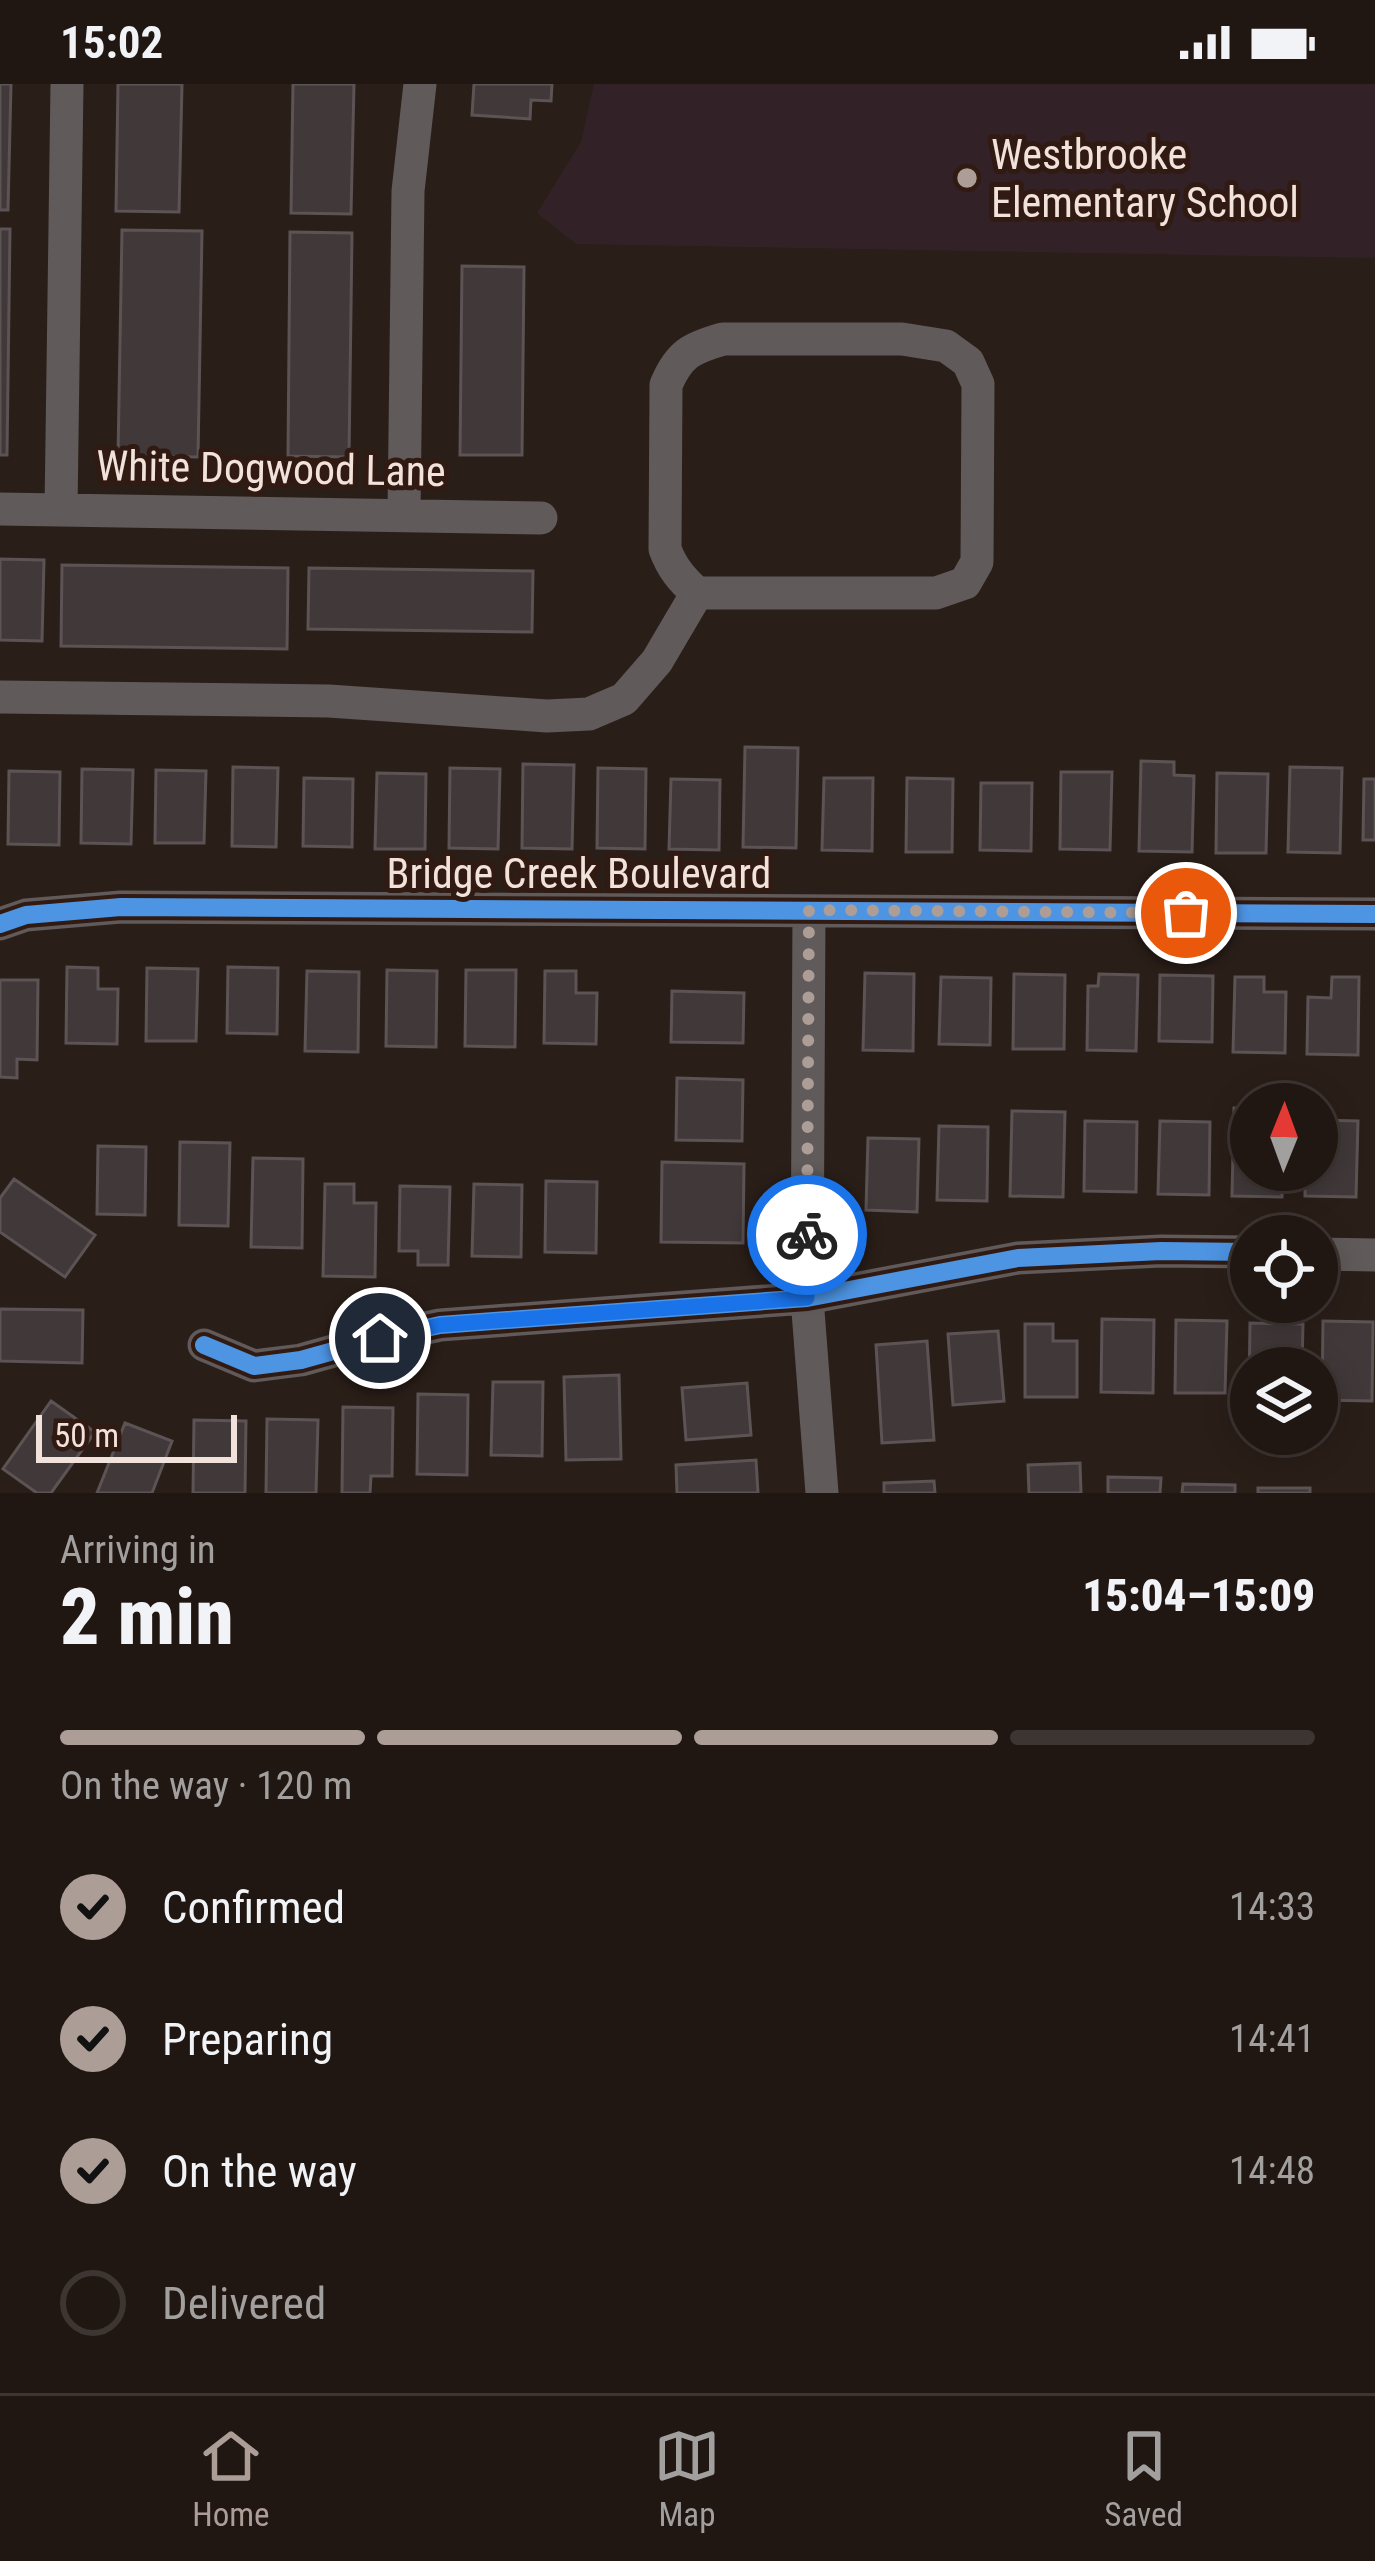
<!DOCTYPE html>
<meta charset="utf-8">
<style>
body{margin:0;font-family:"Roboto Condensed",sans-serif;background:#281f1b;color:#f1f3f6;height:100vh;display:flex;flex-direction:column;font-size:45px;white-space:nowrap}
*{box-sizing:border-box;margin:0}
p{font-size:39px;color:#a29f9f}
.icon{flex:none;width:66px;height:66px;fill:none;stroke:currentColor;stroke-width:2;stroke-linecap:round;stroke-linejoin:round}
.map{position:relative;height:1409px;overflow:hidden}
.sheet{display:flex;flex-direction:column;background:#201612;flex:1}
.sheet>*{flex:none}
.needle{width:78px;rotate:1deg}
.fabs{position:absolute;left:1230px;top:999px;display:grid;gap:24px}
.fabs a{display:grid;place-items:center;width:108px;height:108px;border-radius:50%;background:#201612;box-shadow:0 6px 30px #0003,0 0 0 3px #3d3532;font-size:60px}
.scale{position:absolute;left:36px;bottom:30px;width:201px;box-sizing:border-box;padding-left:12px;border:6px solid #f2e2dc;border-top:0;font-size:33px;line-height:42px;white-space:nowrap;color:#f2e2dc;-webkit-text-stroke:9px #311a11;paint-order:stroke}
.pin{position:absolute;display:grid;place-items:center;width:102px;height:102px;color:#fff;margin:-51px;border:6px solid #fff;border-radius:50%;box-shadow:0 3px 12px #0007}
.courier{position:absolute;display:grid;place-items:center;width:120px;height:120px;margin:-60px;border:9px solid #1a73e8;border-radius:50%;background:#fff;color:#222;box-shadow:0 3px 15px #0007}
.head em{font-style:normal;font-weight:800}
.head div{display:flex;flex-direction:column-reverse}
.head{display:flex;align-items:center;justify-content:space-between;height:204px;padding:0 60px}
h1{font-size:78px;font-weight:800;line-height:90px}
.bar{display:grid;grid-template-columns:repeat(4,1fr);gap:18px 12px;align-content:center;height:144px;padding:0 60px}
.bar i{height:15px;border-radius:9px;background:#3d3532}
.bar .selected{background:#ac9d97}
.bar p{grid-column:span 4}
ol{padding:0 60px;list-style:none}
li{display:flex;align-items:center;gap:36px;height:132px}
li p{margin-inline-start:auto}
li .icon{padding:12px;border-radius:50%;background:#ac9d97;color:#111;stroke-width:4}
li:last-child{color:#a29f9f}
li i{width:66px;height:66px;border:6px solid #3d3532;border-radius:50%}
.status{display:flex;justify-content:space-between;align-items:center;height:84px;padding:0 60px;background:#201612;direction:ltr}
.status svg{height:33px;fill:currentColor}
.menu{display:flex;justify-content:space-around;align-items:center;height:168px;border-top:3px solid #3d3532;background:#201612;font-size:33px;color:#a29f9f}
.menu a{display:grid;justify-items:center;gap:6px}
.menu .selected{color:#ac9d97}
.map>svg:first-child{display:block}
</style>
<div class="status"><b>15:02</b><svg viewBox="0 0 49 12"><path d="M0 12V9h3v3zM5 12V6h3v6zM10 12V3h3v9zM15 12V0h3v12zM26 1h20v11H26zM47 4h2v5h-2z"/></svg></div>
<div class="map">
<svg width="1375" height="1409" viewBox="0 0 1375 1409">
<rect width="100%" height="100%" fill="#2a1e18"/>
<path fill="#332128" d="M594 0H1375V174L576 160 537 129 581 58Z"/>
<path fill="#403839" stroke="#5c5355" stroke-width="3" d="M0 0H11L8 126H0Z
M118 0H182L179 128 116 127Z
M293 0H354L351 130 291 129Z
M474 0H552L551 17 531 16 530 35 472 31Z
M0 145H10L7 371H0Z
M122 146 202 147 198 373 118 372Z
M290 148 352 149 349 373 288 372Z
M462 182 524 183 522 371H460Z
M0 475 44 476 42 557 0 556Z
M62 481 288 484 287 565 61 562Z
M309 484 533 487 532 548 308 545Z
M745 663 798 664 796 764 743 763Z
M1141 677 1174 678V691L1194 692 1192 768 1139 767Z
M523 680 574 681 572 765 522 764Z
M233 683 278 684 276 763 232 762Z
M1290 683 1342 684 1340 769 1288 768Z
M450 684 500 685 498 765 449 764Z
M598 684 646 685 645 765 597 764Z
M82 685 133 686 131 760 81 759Z
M156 686 206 687 204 759H155Z
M9 687 60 688 59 761 8 760Z
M1061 688H1112L1110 766 1060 765Z
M377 689 426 690 425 765H375Z
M1217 689 1268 690 1266 769H1216Z
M304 694 353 695 352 763 303 762Z
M824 694H873L872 767 822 766Z
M907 694 953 695 952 768H906Z
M671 695 720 696 719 766 669 765Z
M1364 695H1375V756H1363Z
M981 699H1032L1031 767 980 766Z
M67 883 98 884V905H118L117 960 66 959Z
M228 883 278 884 277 950 227 949Z
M147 884 198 885 196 957H146Z
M387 886 437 887 436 963 386 962Z
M466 886H516L515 963 465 962Z
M307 887 359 888 358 968 305 967Z
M545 887H576V909H597L596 960 544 959Z
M865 889 914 890 913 967 863 966Z
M1014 890 1065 891 1064 965H1013Z
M1099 890 1138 891 1136 967 1087 966 1088 902H1098Z
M1160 891 1213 892 1212 958 1159 957Z
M941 893 991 894 990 961 939 960Z
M1235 893H1264V908H1286L1285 969 1233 968Z
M1332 893H1359L1358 971 1307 970 1308 913 1331 914Z
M0 896H38L37 976 17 975V994L0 993Z
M672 907 744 909 743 959 671 958Z
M677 994 743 996 742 1057 676 1056Z
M1234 1024H1251V1086H1283L1282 1113 1232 1112Z
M1012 1027 1065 1028 1063 1113 1010 1112Z
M1317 1036 1358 1037 1356 1113 1305 1112V1086H1317Z
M1085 1037 1137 1038 1136 1108 1084 1107Z
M1160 1037 1210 1038 1209 1111 1158 1110Z
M939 1042 988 1043 987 1117 937 1116Z
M868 1054 919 1055 917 1128 866 1126Z
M180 1058 230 1059 228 1142 179 1141Z
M98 1062 146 1063 145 1131 97 1130Z
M253 1074 303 1075 302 1164 251 1163Z
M662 1078 744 1080 743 1159 661 1158Z
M14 1095 95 1151 65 1193 0 1148V1114Z
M546 1097 597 1098 596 1169 545 1168Z
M325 1100H354V1119H376L375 1193 323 1192Z
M474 1100 522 1101 521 1173 472 1172Z
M400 1102 450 1103 448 1181H418V1167H399Z
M0 1225 83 1226 82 1279 0 1277Z
M1102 1235 1154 1236 1153 1309 1101 1308Z
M1176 1236 1227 1237 1225 1309H1175Z
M1323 1237 1373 1238 1372 1317 1322 1316Z
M1250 1239 1303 1240 1302 1284H1251V1311H1249Z
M1025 1240H1053V1257H1077V1313H1025Z
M998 1247 1004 1317 953 1321 948 1250Z
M927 1257 934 1356 882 1359 876 1261Z
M619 1291 621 1375 566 1376 564 1293Z
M493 1298H543L542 1372 491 1371Z
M747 1299 751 1351 686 1356 682 1304Z
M418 1310 468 1311 467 1391 417 1390Z
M51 1317 95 1348 51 1409H37L3 1385Z
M343 1323 393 1324 392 1392H371L370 1409H342Z
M267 1335 318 1336 316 1409H266Z
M194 1336 246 1337 245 1409H193Z
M125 1339 172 1357 152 1409H97Z
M756 1376 758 1409H677L676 1381Z
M1080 1379 1081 1409H1029L1028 1381Z
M1108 1393 1161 1394 1160 1409H1108Z
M934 1397 935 1409H884V1399Z
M1183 1400 1235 1401V1409H1182Z
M1258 1404H1310V1409H1258Z"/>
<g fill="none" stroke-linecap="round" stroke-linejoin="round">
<path stroke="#605a5a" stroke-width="33" d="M723 255H902L946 262 968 278 978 300 977 478 965 499 936 509H697C682 496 672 484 665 465L666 301C679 270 691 264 723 255Z
M0 425 541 434
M61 426 67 0
M404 431 408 107 420 0
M0 613 329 617 547 632 589 630 624 615 657 577 697 509
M809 827 807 1214 822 1409
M0 840 26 831 121 823 1375 830
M1317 1170 1375 1171
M204 1261 254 1282 301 1276 380 1254 440 1241 807 1214 1018 1174 1161 1167 1251 1168"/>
<g stroke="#311a11" stroke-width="26">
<path id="cycleway" d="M0 840 26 831 121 823 1375 830
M204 1261 254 1282 301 1276 380 1254 440 1241 807 1214 1018 1174 1161 1167 1251 1168"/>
</g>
<use href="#cycleway" stroke="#4d94e3" stroke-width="18"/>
</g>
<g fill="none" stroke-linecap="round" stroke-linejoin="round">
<path stroke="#ac9d97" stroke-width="12" stroke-dasharray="0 21.6" d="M807 1151 809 826 1186 829"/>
<path stroke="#1a73e8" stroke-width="15" d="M380 1254 440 1241 807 1214V1151"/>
</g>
<circle fill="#ac9d97" stroke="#311a11" stroke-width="4.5" cx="967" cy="94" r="12"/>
<g text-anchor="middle" stroke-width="10" stroke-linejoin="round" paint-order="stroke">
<g font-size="42" fill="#f2e2dc" stroke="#311a11" text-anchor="start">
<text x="991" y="85">Westbrooke<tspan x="991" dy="48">Elementary School</tspan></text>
</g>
<g font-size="42" fill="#f2e2dc" stroke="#311a11">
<text transform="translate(271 384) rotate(1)" y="15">White Dogwood Lane</text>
<text x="579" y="804">Bridge Creek Boulevard</text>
</g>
</g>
</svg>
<div class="fabs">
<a><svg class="needle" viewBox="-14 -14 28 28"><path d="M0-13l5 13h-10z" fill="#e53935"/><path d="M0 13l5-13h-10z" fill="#a29f9f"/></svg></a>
<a><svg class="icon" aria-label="locate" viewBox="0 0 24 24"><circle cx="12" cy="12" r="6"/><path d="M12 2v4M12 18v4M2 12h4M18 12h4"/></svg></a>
<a><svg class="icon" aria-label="layers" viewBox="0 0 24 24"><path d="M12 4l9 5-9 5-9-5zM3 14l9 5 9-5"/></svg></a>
</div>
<div class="scale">50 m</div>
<div class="pin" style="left:1186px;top:829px;background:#ea580c"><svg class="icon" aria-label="bag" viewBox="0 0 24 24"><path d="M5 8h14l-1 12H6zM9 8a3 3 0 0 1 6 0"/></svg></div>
<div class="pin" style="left:380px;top:1254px;background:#1f2937"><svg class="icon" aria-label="home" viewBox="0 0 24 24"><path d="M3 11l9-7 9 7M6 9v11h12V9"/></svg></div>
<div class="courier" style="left:807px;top:1151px"><svg class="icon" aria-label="bike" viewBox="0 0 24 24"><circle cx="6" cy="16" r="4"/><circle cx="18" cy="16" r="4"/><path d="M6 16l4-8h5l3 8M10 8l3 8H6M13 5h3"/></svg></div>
</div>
<section class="sheet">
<div class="head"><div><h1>2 min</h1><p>Arriving in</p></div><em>15:04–15:09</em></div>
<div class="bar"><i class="selected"></i><i class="selected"></i><i class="selected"></i><i></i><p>On the way · 120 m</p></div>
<ol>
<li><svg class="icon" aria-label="check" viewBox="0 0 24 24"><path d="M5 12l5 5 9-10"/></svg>Confirmed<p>14:33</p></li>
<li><svg class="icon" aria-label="check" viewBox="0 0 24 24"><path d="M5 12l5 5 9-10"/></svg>Preparing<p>14:41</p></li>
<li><svg class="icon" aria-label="check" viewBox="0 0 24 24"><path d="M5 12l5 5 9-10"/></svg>On the way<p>14:48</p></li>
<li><i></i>Delivered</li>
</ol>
</section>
<nav class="menu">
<a class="selected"><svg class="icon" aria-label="home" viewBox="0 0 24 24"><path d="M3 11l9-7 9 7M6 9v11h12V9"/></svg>Home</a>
<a><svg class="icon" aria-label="map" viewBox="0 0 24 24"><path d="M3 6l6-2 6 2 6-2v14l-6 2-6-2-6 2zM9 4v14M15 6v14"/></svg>Map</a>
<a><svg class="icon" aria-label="saved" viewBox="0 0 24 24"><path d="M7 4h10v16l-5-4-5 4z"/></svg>Saved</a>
</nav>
